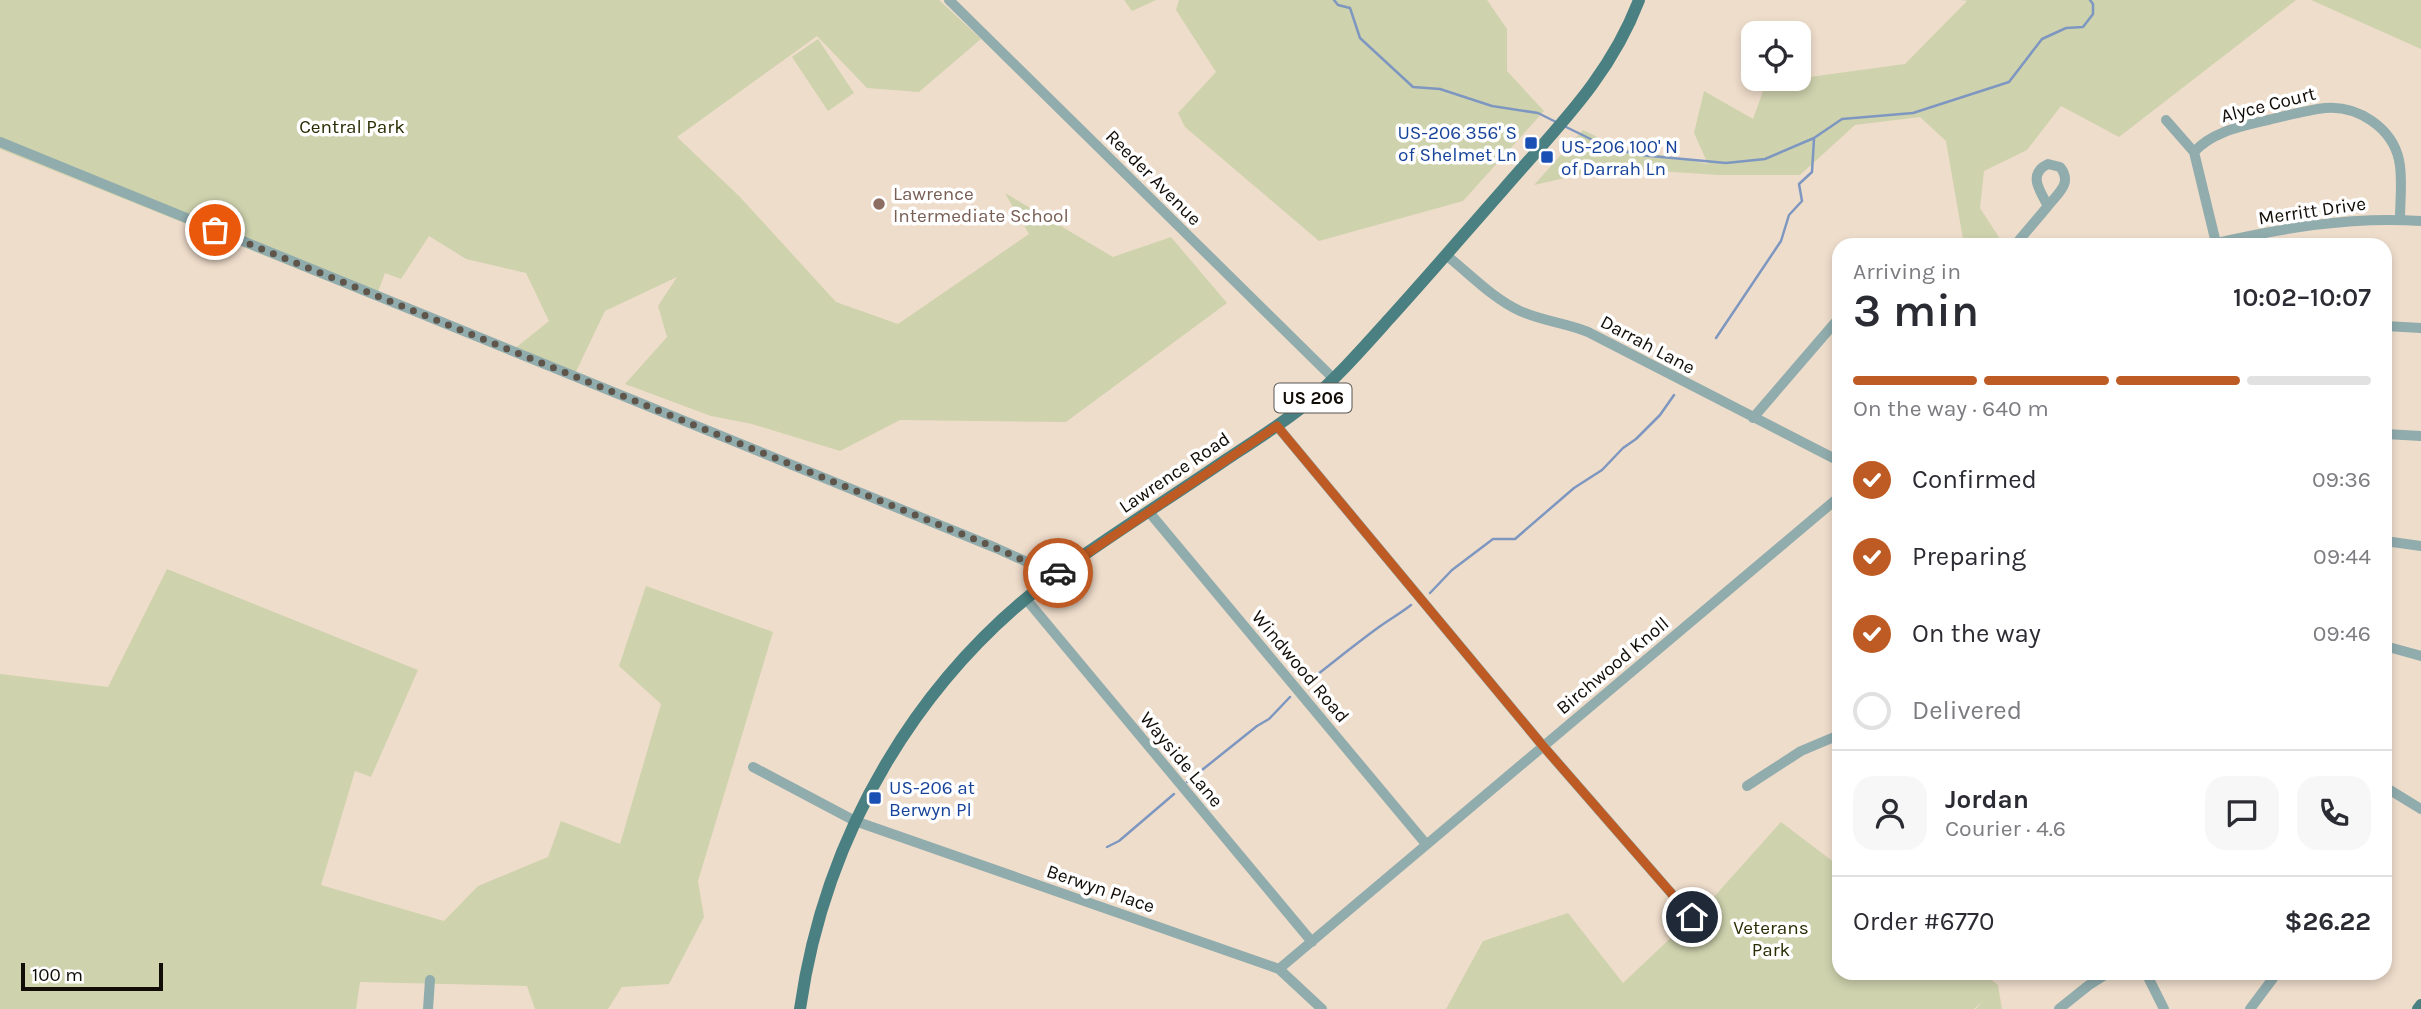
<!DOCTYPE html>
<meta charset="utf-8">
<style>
body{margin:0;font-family:Karla,sans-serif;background:#f7f7f7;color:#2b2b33;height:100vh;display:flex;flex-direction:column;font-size:26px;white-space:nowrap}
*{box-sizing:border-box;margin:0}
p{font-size:23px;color:#7c7c81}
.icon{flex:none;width:38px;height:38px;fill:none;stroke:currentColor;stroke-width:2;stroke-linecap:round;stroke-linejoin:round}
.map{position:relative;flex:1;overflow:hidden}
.panel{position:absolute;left:1832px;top:238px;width:560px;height:742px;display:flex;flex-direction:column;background:#fff;border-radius:21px;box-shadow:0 4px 10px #0003}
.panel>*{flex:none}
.tools{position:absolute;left:1741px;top:21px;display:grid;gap:14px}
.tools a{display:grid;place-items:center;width:70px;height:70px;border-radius:14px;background:#fff;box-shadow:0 4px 10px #0003;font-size:35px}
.scale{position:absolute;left:21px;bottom:18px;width:142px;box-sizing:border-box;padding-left:7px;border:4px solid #110c06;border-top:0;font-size:19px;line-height:24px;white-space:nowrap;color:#110c06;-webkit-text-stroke:5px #fff;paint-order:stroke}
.pin{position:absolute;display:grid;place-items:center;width:60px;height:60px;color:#fff;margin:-30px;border:4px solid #fff;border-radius:50%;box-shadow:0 2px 7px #0007}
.courier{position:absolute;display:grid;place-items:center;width:70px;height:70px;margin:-35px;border:5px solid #be5a23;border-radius:50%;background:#fff;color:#222;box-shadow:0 2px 9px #0007}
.head em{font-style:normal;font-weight:600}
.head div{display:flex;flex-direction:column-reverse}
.head{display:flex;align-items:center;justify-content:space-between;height:119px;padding:0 21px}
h1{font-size:46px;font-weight:600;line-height:52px}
.bar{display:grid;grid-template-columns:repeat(4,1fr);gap:10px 7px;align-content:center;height:84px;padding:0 21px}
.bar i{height:9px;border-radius:5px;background:#e1e1e2}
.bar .active{background:#be5a23}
.bar p{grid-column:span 4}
.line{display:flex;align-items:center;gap:18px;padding:0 21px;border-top:2px solid #e1e1e2}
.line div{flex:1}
.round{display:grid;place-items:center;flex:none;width:74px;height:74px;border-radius:21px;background:#f7f7f7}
ol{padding:0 21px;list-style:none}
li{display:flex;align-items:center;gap:21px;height:77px}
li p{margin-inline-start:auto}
li .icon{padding:7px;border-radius:50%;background:#be5a23;color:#fff;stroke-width:4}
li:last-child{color:#7c7c81}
li i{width:38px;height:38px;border:4px solid #e1e1e2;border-radius:50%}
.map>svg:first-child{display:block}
</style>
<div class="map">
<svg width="2421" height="1009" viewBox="0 0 2421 1009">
<rect width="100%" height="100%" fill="#efddcb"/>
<path fill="#ced2ad" d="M0 0H939L981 39 919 92 867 88 817 36 677 137 740 197 836 302 898 324 1029 234 1005 193 1113 257 1171 237 1227 303 1066 422 900 420 840 451 752 424 711 416 625 384 667 337 658 306 677 277 605 311 572 380 508 354 549 321 526 273 466 259 429 236 401 279 385 273 375 300 0 149Z
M1124 0H1156L1132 11Z
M1179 0H1487L1507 29V71L1544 111 1463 201 1319 241 1185 127 1178 113 1216 72 1176 10Z
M1961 0H2296L2119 137 2061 106 2027 150 1984 171 1980 208 2004 245H1964L1946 141 1920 117 1855 125 1800 175H1719L1610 168 1534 185 1583 130 1618 147 1708 164 1694 133 1704 91 1753 119 1766 83 1905 64 1967 1Z
M2311 0H2421V49Z
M818 39 854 93 828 111 792 57Z
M167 569 418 670 371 777 355 771 321 885 444 921 478 886 548 857 561 821 620 844 661 704 619 666 646 586 773 632 698 881 704 917 669 984 622 987 608 1009H535L527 986 360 982 356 1009H0V674L108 687Z
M1781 822 1839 866V973H1982L1998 985 2002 1009H1976L1982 1002 1974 1009H1446L1483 941 1568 913 1623 983 1712 899Z"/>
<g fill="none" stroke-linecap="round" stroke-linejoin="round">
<path stroke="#7e97c0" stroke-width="2.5" d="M1334 0 1338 5 1350 8 1360 38 1413 87 1440 89 1492 106 1538 113 1558 123
M1564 126 1607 147 1640 155 1726 163 1765 159 1814 138 1842 119 1913 113 2009 82 2042 39 2066 28 2083 27 2093 14V4L2090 0
M1716 338 1781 241 1789 215 1802 201 1799 184 1812 172 1814 139
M1430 593 1452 570 1493 539H1515L1574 488 1602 470 1623 448 1636 439 1660 415 1674 395
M1305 684C1330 665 1354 645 1379 627 1390 619 1401 613 1411 605
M1187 782 1257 726 1269 719 1290 697
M1107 847 1119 841 1174 794"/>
<path stroke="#91acad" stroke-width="10" d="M949 0 1334 379
M2166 120 2194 152 2216 243
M0 142 996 548 1056 575
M2194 152C2214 130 2245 126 2272 119 2289 115 2308 110 2325 108 2358 105 2392 128 2399 160 2403 178 2400 200 2400 219
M2048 164 2060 167C2073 183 2058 193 2048 206 2040 191 2027 174 2048 164Z
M2015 245 2048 206
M2208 245C2278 229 2348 216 2421 221
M1446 255C1470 274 1492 298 1520 311 1542 321 1566 323 1588 332L1839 461
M2385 326 2421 328
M1753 418 1839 318
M1277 426 1543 746 1692 917
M2385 434 2421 436
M1149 512 1426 844
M2385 541 2421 546
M1026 599 1312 942
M2385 646 2421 656
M753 767 855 821 1279 969 1322 1009
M1747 786 1801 751 1839 735
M2385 787 2421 809
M1279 969 1839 497
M2146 973 2164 1009
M428 1009 430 980
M2059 1009 2089 985 2108 973
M2250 1009 2277 973"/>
<path stroke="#4a8081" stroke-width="12" d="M800 1009C825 833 919 673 1064 569 1117 531 1173 496 1227 459 1253 442 1280 425 1305 405 1336 379 1363 348 1390 318 1428 276 1465 233 1502 191 1555 129 1609 79 1639 0
M2418 1009 2421 1005"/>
</g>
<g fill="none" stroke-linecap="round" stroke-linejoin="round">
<path stroke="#5f554b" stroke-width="7" stroke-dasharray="0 12.6" d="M215 230 996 548 1056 575 1058 573"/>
<path stroke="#be5a23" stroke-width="9" d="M1058 573 1277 426 1543 746 1692 917"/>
</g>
<g fill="#1a4fb4" stroke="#fff" stroke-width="2.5">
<rect x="1524" y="136" width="14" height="14" rx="3.5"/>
<rect x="1540" y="150" width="14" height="14" rx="3.5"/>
<rect x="868" y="791" width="14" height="14" rx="3.5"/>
</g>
<circle fill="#8d6e63" stroke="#fff" stroke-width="2.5" cx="879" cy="204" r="7"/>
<g text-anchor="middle" stroke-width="7" stroke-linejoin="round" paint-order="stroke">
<rect fill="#fff" stroke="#585551" stroke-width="2" x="1274.5" y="383.5" width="77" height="29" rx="5"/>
<g font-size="18" font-weight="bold" fill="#110c06">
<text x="1313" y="404">US 206</text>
</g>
<g font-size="19" fill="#110c06" stroke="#fff">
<text transform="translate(2268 104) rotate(-14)" y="7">Alyce Court</text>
<text transform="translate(1154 177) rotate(45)" y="7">Reeder Avenue</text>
<text transform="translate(2312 210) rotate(-8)" y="7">Merritt Drive</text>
<text transform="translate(1648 344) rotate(28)" y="7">Darrah Lane</text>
<text transform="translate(1174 472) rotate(-34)" y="7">Lawrence Road</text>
<text transform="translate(1612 665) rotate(-40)" y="7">Birchwood Knoll</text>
<text transform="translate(1301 666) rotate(50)" y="7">Windwood Road</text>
<text transform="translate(1182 759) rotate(50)" y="7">Wayside Lane</text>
<text transform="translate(1101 888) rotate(19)" y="7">Berwyn Place</text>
</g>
<g font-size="19" fill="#2a2c03" stroke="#fff">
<text x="352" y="133">Central Park</text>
<text x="1771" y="934">Veterans<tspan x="1771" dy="22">Park</tspan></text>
</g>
<g font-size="19" fill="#164399" stroke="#fff" text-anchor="start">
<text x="1517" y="139" text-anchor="end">US-206 356' S<tspan x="1517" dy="22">of Shelmet Ln</tspan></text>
<text x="1561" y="153">US-206 100' N<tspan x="1561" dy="22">of Darrah Ln</tspan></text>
<text x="889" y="794">US-206 at<tspan x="889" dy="22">Berwyn Pl</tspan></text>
</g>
<g font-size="19" fill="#785e54" stroke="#fff" text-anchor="start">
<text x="893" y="200">Lawrence<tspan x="893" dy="22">Intermediate School</tspan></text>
</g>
</g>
</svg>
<div class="tools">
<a><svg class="icon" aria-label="locate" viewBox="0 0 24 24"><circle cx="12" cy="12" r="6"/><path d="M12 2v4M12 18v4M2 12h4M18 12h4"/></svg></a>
</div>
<div class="scale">100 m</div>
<div class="pin" style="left:215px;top:230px;background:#ea580c"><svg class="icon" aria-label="bag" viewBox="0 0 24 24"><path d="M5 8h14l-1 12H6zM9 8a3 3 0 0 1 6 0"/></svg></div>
<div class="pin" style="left:1692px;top:917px;background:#1f2937"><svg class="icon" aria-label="home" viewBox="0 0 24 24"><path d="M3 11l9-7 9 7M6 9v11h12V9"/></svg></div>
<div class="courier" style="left:1058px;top:573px"><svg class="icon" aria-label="car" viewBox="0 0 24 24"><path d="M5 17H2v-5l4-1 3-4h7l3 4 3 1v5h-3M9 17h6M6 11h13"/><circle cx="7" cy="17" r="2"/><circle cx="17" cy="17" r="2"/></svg></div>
<section class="panel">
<div class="head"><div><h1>3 min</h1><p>Arriving in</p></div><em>10:02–10:07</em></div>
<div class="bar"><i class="active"></i><i class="active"></i><i class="active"></i><i></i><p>On the way · 640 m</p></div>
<ol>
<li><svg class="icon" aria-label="check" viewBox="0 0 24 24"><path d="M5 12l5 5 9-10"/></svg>Confirmed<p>09:36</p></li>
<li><svg class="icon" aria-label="check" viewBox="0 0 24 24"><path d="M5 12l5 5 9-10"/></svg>Preparing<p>09:44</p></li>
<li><svg class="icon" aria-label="check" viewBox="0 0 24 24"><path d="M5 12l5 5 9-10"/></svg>On the way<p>09:46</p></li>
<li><i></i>Delivered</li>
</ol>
<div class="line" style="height:126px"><a class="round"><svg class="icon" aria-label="person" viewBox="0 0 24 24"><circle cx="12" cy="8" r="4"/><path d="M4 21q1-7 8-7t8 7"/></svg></a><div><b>Jordan</b><p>Courier · 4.6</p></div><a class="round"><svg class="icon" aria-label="chat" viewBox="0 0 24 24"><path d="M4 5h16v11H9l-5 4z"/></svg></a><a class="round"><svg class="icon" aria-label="phone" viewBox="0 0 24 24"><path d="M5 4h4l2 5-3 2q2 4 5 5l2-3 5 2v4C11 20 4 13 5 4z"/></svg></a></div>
<div class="line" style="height:91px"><div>Order #6770</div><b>$26.22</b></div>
</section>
</div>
